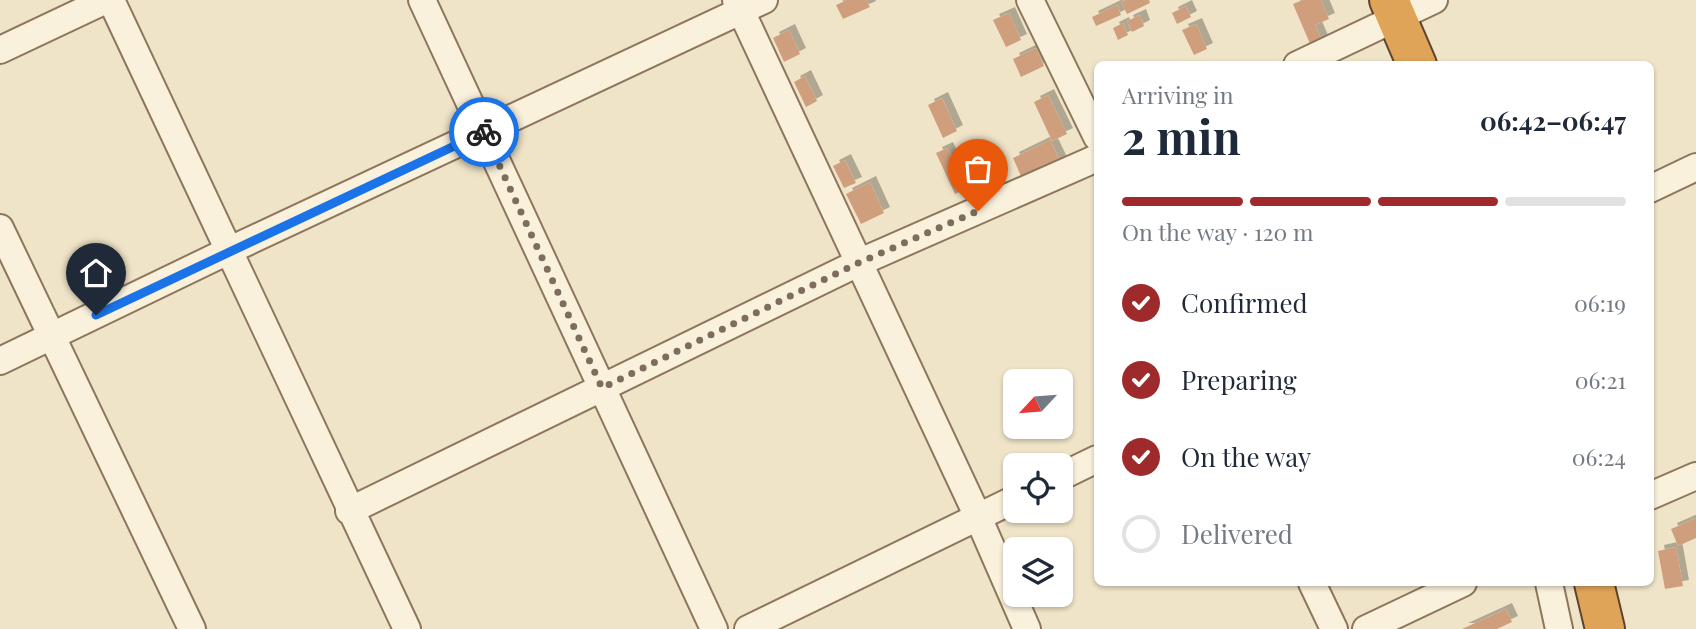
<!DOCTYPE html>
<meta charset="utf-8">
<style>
body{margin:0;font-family:"Playfair Display",serif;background:#f2f2f3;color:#1f2937;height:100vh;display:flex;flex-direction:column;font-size:26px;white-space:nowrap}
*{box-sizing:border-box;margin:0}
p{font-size:23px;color:#747a83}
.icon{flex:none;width:38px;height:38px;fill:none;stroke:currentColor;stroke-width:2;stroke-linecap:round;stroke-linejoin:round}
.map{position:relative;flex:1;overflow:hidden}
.side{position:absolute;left:1094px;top:61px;width:560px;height:525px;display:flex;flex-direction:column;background:#fff;border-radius:10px;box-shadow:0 2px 5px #0004}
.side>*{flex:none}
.needle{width:46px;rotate:244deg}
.controls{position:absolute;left:1003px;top:369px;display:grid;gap:14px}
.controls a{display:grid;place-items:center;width:70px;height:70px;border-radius:10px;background:#fff;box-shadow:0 2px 5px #0004;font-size:35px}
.pin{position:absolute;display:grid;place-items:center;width:60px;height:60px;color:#fff;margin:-72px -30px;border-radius:50% 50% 50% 0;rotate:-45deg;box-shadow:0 0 7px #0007}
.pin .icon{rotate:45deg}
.courier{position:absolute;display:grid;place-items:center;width:70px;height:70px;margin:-35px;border:5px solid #1a73e8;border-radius:50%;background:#fff;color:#222;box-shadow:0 2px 9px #0007}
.overview em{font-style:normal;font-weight:700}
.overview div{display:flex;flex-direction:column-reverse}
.overview{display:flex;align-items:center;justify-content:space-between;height:119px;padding:0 28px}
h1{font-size:46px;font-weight:700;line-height:52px}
.bar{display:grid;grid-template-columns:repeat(4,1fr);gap:10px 7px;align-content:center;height:84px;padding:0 28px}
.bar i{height:9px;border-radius:5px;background:#e0e1e3}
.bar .selected{background:#9e2a2b}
.bar p{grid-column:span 4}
ol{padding:0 28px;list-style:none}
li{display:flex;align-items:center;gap:21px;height:77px}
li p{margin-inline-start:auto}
li .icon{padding:7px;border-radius:50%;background:#9e2a2b;color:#fff;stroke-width:4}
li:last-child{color:#747a83}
li i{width:38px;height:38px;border:4px solid #e0e1e3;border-radius:50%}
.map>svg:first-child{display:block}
</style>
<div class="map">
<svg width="1696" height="629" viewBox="0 0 1696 629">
<defs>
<filter id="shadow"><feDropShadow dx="6" dy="-6" stdDeviation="0" flood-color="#0004"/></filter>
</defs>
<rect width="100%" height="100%" fill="#f0e4c8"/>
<path fill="#cf9f7d" filter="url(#shadow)" d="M847 0H866L870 7 843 19 836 5Z
M1125 0H1149L1150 3 1127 14 1121 2Z
M1303 0H1321L1329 19 1315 25 1322 41 1311 46 1293 4Z
M1117 5 1121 15 1096 26 1092 17Z
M1186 6 1191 17 1177 24 1172 13Z
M1009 13 1021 40 1006 47 993 20Z
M1140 15 1144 26 1132 32 1127 21Z
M1123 23 1128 35 1118 40 1113 28Z
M1196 24 1207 49 1194 55 1182 30Z
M789 30 800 54 784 62 773 38Z
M1036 48 1044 66 1021 77 1013 59Z
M805 76 817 101 806 107 794 82Z
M1048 95 1067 134 1052 141 1034 102Z
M942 98 957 131 943 138 928 105Z
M1050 140 1062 165 1024 183 1013 158Z
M947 148 966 189 955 194 936 153Z
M845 160 856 183 844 188 833 166Z
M870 182 884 213 861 224 846 194Z
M1696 518V538L1678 546 1671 529Z
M1676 547 1683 586 1665 589 1658 551Z
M1506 609 1512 622 1497 629H1462Z"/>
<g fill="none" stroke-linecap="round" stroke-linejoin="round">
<g stroke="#8d765c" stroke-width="30">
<path id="minor" d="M111 0 407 629
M422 0 714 629
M736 0 978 517 1027 629
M1030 0 1097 137
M0 50 106 0
M1297 65 1434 0
M1650 189 1696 167
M0 228 192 629
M0 361 230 250 764 0
M1060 477 1097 459
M1650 496 1696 476
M349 511 858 263 1097 158
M1312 583 1334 629
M1549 583 1559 629
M748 629 1015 499
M1366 629 1463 583"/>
</g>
<g stroke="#5b4430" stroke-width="42">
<path id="highway" d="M1389 0 1417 65
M1594 583 1605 629"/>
</g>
<use href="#minor" stroke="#faf1dc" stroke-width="26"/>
<use href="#highway" stroke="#e0a458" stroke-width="38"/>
</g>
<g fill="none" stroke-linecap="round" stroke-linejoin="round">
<path stroke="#7c6e5b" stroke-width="7" stroke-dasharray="0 12.6" d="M484 132 602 388 858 263 978 211"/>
<path stroke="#1a73e8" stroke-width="9" d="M96 315 484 132"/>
</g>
</svg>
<div class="controls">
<a><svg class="needle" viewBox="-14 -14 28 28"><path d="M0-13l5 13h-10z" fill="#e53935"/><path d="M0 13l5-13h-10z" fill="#747a83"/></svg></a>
<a><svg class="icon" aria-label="locate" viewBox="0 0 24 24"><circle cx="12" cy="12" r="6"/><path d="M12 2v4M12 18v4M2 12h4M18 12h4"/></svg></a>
<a><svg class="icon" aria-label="layers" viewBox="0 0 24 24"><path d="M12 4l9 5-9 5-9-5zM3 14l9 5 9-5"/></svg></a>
</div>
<div class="pin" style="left:978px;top:211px;background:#ea580c"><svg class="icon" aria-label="bag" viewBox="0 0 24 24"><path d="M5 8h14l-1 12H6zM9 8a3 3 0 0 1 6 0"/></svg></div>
<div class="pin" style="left:96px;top:315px;background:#1f2937"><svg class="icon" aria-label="home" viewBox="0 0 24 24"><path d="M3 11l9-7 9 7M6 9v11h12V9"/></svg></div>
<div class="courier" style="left:484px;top:132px"><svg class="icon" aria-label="bike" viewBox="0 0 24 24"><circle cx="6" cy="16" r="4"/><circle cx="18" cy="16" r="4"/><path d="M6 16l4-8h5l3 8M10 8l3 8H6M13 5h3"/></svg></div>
<section class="side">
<div class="overview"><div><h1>2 min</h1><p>Arriving in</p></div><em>06:42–06:47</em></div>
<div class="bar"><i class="selected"></i><i class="selected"></i><i class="selected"></i><i></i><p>On the way · 120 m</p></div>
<ol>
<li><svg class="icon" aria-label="check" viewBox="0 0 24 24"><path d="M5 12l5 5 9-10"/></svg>Confirmed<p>06:19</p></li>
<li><svg class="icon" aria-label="check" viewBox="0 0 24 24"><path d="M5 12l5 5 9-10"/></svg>Preparing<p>06:21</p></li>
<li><svg class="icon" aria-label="check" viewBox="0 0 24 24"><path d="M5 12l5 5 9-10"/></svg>On the way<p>06:24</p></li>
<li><i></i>Delivered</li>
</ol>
</section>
</div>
